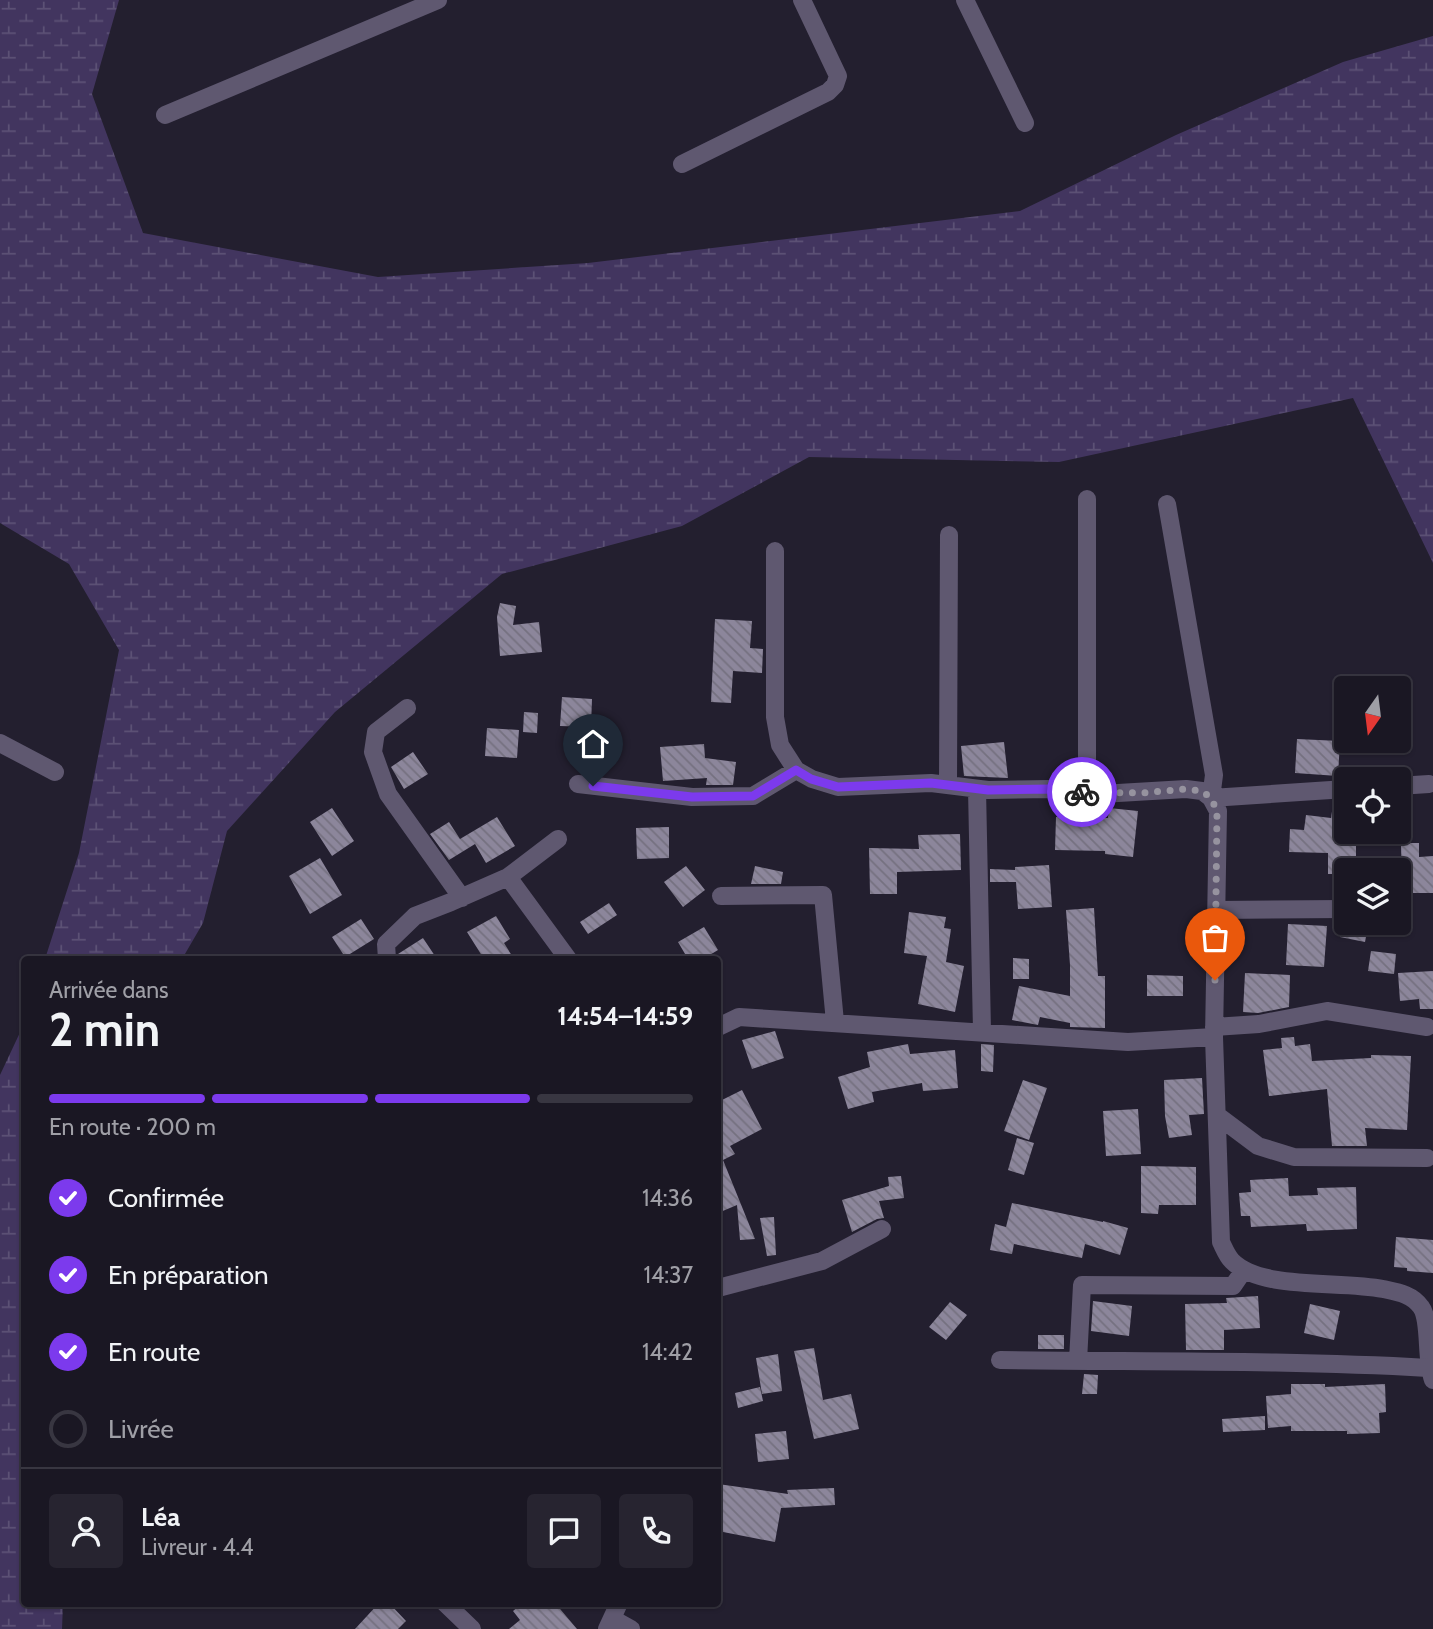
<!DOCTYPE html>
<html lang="fr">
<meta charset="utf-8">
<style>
body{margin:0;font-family:Cabin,sans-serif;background:#272430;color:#f1f3f6;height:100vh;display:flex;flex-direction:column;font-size:26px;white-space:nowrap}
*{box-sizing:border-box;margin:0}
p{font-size:23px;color:#9f9fa6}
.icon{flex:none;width:38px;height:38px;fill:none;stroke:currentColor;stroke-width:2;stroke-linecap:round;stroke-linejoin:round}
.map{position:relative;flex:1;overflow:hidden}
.details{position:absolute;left:21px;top:956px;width:700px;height:651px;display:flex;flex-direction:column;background:#1a1723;border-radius:7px;box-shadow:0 2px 5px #0004,0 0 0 2px #383641}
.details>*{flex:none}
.needle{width:46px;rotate:194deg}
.fabs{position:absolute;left:1334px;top:676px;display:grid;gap:14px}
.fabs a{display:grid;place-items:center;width:77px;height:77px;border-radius:7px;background:#1a1723;box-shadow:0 2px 5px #0004,0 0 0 2px #383641;font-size:35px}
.pin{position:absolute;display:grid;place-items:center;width:60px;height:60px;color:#fff;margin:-72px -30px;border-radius:50% 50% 50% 0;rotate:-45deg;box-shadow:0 0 7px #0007}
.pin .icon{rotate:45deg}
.courier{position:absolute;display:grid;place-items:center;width:70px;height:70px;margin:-35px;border:5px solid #7c3aed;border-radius:50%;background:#fff;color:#222;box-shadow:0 2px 9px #0007}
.overview em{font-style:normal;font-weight:700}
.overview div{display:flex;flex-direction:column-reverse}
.overview{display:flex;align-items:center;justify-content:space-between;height:119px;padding:0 28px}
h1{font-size:46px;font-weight:700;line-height:52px}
.bar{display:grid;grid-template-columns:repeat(4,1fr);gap:10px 7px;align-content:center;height:84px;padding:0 28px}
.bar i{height:9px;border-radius:5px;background:#383641}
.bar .current{background:#7c3aed}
.bar p{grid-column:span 4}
.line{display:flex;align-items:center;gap:18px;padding:0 28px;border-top:2px solid #383641}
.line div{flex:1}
.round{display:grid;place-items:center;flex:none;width:74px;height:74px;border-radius:7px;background:#272430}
ol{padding:0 28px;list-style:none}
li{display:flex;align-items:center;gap:21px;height:77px}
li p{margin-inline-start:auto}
li .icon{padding:7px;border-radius:50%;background:#7c3aed;color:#fff;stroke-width:4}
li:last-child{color:#9f9fa6}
li i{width:38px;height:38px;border:4px solid #383641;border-radius:50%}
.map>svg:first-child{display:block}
</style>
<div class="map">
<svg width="1433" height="1629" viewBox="0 0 1433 1629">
<defs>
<pattern id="wetland-marsh" width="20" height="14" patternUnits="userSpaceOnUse" patternTransform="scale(1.75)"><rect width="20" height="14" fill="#42355f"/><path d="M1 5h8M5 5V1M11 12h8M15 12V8" fill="none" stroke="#5c5175"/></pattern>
<pattern id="building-back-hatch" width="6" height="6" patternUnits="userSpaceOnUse" patternTransform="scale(1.75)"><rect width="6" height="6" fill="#8c869b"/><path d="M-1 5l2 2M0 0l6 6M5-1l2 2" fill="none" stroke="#757180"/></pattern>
</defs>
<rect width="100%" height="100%" fill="#231f2f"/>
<path fill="url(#wetland-marsh)" d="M0 0H119L92 94 143 233 378 277 588 263 1020 211 1176 135 1343 62 1433 36V563L1353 398 1059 462 809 457 682 526 502 574 335 712 227 831 203 923 182 959H45L79 853 119 650 69 564 0 523Z
M24 1024V1603H63L62 1629H0V1075Z"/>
<path fill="url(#building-back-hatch)" d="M500 603 516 606 513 625 539 622 542 652 500 656 497 617Z
M715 619 752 621 750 648 763 649 762 673 733 671 731 703 711 702Z
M562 697 592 699 591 727 560 726Z
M524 712 538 713 537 733 523 732Z
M487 728 519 730 517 758 485 756Z
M1297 739 1340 741 1338 776 1295 773Z
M1004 742 1008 778 964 776 961 746Z
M704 744 705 758 736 762 733 785H706L707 778 663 781 660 747Z
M413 752 428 774 404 789 391 767Z
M1333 805 1346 807V831H1356V870H1346V874H1328V853L1289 852 1290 829 1304 830 1306 815 1331 818Z
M332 808 354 841 332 856 310 822Z
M1109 808 1138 811 1133 857 1105 854V851L1055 850 1056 817 1108 818Z
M497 817 515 846 486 863 475 844 449 860 430 834 449 822 460 839Z
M669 827V858L637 859 636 828Z
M960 834 961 870 897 872V894H870L869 848 919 849 918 835Z
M1401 843H1419V857L1433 856V893H1402Z
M320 858 342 895 310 914 289 876Z
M1049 865 1052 907 1018 909 1016 882H990V869L1015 870V867Z
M686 866 705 890 683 907 664 882Z
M755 866 783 872 781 884H751Z
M609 903 617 915 588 934 580 922Z
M1094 908 1098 976H1105V1028L1070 1027V1023L1040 1017 1038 1025 1012 1020 1019 986 1070 996V965L1066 910Z
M909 912 946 917 944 928 951 929 946 962 964 966 955 1012 918 1004 927 956 904 953Z
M496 916 510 939 504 943 514 959H484L467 932Z
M361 919 374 939 345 957 332 937Z
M1344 921 1368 926 1365 942 1340 937Z
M1288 924 1327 926 1324 967 1286 965Z
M704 927 718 950 703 959H688L678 942Z
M423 938 437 959H398V954Z
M1371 951 1396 954 1394 974 1368 971Z
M1013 958 1029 959V979H1013Z
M1433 971V1009H1420L1419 999 1400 1001 1398 973Z
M1245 973 1290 975 1289 1007 1258 1013 1243 1012Z
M1147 975 1183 976V996H1147Z
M775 1031 784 1058 752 1069 742 1040Z
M1294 1037 1295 1046 1310 1044 1312 1061 1371 1058V1055L1411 1056 1407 1130 1365 1128 1367 1146H1332L1327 1089 1269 1096 1263 1050 1282 1048 1281 1038Z
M908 1044 910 1054 955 1050 958 1088 923 1091 922 1083 872 1092 874 1102 848 1109 838 1077 870 1067 867 1052Z
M981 1044 994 1045 993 1072 981 1071Z
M1202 1078 1204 1114 1189 1115 1192 1135 1169 1138 1165 1116 1164 1080Z
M1023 1080 1047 1088 1029 1140 1004 1131Z
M742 1090 762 1129 730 1146 735 1154 723 1160 755 1239 740 1240 737 1205 718 1213V1102Z
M1138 1109 1141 1154 1106 1156 1103 1111Z
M1017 1138 1034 1143 1024 1175 1008 1170Z
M1141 1166 1196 1167V1205H1159L1158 1214 1141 1213Z
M901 1176 904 1198 879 1201 884 1218 877 1219 852 1232 842 1200 889 1186 888 1177Z
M1288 1178 1289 1196 1318 1195 1317 1188 1356 1187 1357 1229 1307 1231 1306 1224 1251 1227 1250 1216H1241L1239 1193 1251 1192 1250 1180Z
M1012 1203 1103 1222V1221L1128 1228 1120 1255 1085 1244 1082 1258 1014 1244 1012 1254 990 1250 995 1224 1006 1227Z
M774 1217 776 1255 767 1256 760 1218Z
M1396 1237 1433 1240V1273L1407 1271V1268L1394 1267Z
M1258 1296 1260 1328 1224 1330V1350H1186L1185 1304 1227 1303 1226 1298Z
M1093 1301 1132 1306 1129 1336 1091 1331Z
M950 1302 967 1315 946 1340 929 1327Z
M1310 1304 1340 1311 1334 1340 1304 1333Z
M1038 1335H1064V1349H1038Z
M814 1348 823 1400 851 1394 859 1429 814 1439 794 1351Z
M778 1354 782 1391 762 1394 756 1358Z
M1084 1374 1098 1375 1097 1394H1082Z
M1291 1384H1325V1387L1385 1384 1386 1412 1379 1413 1380 1433 1347 1434V1431H1291V1426L1268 1428 1266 1396 1291 1394Z
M760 1387 763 1401 738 1408 735 1393Z
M1265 1416V1430L1223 1432 1222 1419Z
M786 1431 789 1459 758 1462 755 1434Z
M718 1484 788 1494 787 1490 834 1488 835 1505 781 1508 775 1542 718 1531Z
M379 1603H389L406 1621 398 1629H355Z
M523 1603H555L577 1629H509L520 1620 513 1611Z"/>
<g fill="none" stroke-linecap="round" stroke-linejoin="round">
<path stroke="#5f5870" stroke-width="18" d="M965 0 1025 123
M165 115 438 0
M682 164 828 92 835 85 838 76 802 0
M1087 499V793
M1167 504 1214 775 1211 798 1346 789
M775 551V717L780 745 796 770 812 779 838 787 931 783 988 790 1051 789 1101 794 1186 789 1202 791 1211 798 1218 811 1214 1037 1221 1242C1224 1248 1227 1256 1232 1261 1262 1291 1341 1280 1383 1289 1397 1292 1412 1294 1421 1307 1431 1320 1425 1359 1433 1380
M407 708 376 732 373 752 388 794 462 898
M0 743 55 772
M578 784 692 797 753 796 796 770
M948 785 949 535
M1398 786 1429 784
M977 789 982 1031
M508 877 568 959
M721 896 823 895 835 1022
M1216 910 1346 909
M387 959 386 944 415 916 451 902 508 877 558 839
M718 1027 739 1017 1128 1042 1214 1037
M1214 1027 1259 1024 1327 1011 1427 1027
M1218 1116 1258 1146 1294 1157 1427 1158
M718 1288 822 1261 882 1229
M1000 1360C1143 1362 1286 1360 1428 1368
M1078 1361 1082 1285 1233 1286 1244 1270
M445 1603 472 1629
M613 1619 631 1629
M607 1629 619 1603"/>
</g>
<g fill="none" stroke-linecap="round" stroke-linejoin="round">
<path stroke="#96939f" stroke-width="7" stroke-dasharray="0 12.6" d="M1082 792 1141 793 1186 789 1202 791 1211 798 1217 811 1215 980"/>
<path stroke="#7c3aed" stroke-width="9" d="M593 786 692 797 753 796 796 770 811 779 838 787 931 783 988 790 1051 789 1082 792"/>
</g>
</svg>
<div class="fabs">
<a><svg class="needle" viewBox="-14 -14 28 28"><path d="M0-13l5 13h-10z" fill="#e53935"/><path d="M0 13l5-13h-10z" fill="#9f9fa6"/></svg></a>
<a><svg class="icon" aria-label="locate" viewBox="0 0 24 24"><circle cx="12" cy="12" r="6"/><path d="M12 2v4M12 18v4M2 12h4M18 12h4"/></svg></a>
<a><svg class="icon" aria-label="layers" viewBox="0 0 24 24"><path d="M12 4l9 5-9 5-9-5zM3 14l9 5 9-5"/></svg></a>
</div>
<div class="pin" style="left:1215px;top:980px;background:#ea580c"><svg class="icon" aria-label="bag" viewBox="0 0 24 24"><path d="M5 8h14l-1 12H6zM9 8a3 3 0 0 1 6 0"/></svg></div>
<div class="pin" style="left:593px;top:786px;background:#1f2937"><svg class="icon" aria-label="home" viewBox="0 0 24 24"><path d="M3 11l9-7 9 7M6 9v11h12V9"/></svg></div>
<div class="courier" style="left:1082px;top:792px"><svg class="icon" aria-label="bike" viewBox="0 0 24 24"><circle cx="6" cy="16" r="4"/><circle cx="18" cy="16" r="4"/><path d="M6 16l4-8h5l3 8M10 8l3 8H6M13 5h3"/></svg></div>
<section class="details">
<div class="overview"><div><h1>2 min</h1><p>Arrivée dans</p></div><em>14:54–14:59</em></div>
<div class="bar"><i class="current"></i><i class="current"></i><i class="current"></i><i></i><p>En route · 200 m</p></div>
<ol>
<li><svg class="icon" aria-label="check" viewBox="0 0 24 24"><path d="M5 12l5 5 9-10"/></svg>Confirmée<p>14:36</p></li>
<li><svg class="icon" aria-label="check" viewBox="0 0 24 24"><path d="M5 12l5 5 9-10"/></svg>En préparation<p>14:37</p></li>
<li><svg class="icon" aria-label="check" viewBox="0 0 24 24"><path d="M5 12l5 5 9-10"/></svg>En route<p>14:42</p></li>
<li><i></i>Livrée</li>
</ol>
<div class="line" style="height:126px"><a class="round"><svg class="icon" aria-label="person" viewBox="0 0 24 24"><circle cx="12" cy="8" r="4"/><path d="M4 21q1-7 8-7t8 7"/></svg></a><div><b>Léa</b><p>Livreur · 4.4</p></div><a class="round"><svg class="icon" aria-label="chat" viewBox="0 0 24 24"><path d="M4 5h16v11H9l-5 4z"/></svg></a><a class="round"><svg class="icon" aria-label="phone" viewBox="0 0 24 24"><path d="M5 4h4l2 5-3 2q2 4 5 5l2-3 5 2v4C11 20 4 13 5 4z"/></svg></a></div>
</section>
</div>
